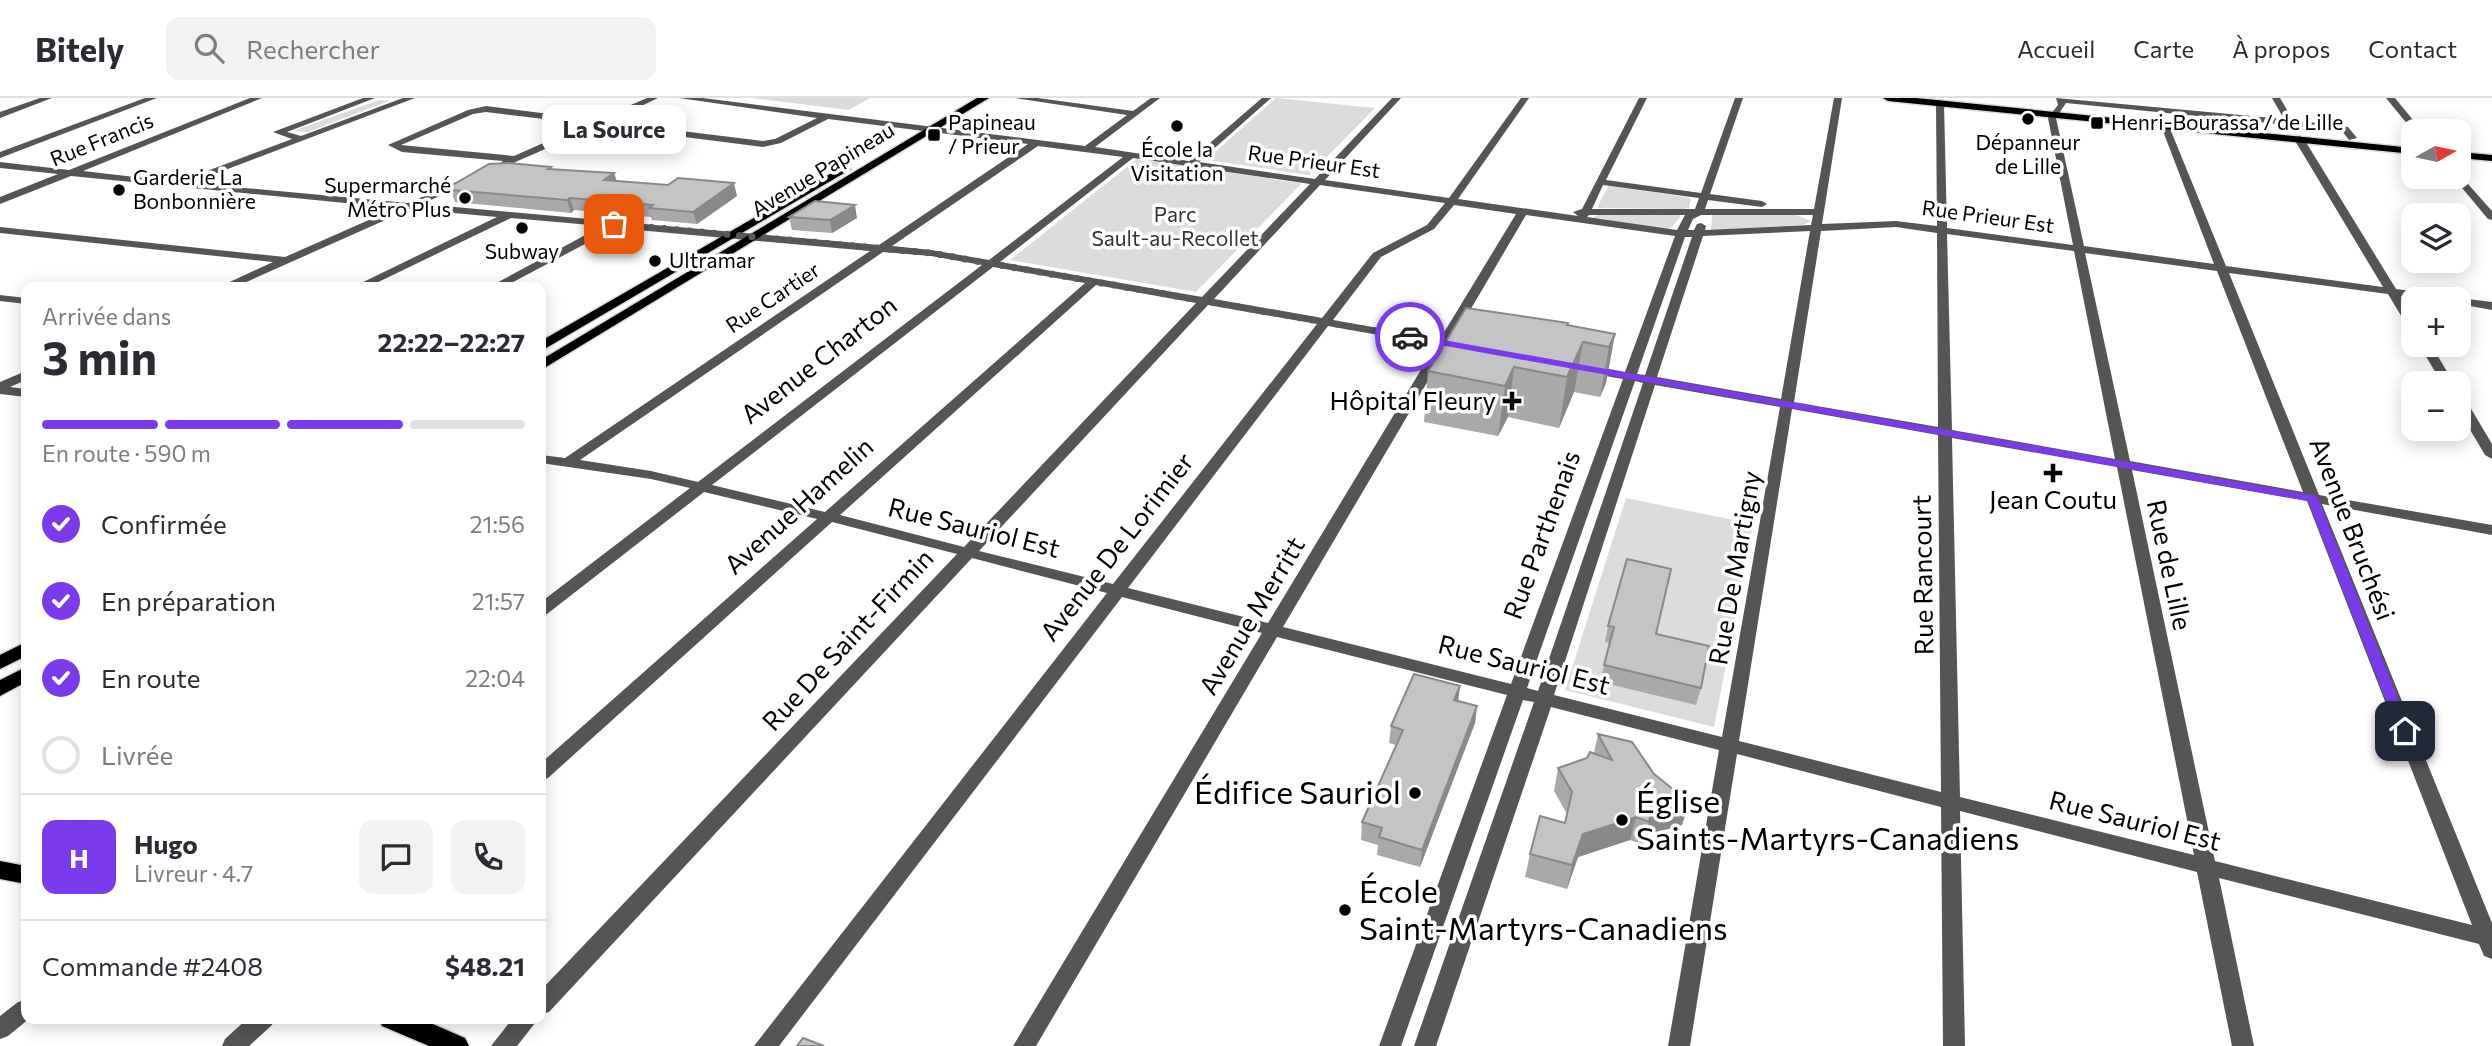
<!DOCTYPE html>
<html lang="fr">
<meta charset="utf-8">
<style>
body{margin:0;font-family:Commissioner,sans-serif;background:#f2f2f3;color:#2b2b33;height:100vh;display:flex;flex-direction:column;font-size:26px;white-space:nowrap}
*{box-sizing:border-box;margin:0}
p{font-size:23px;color:#7c7c81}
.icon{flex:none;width:38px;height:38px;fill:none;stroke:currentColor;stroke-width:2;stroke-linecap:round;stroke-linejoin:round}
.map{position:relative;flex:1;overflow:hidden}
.side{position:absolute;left:21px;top:184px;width:525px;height:742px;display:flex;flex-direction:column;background:#fff;border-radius:14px;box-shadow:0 4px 18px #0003}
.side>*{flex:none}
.needle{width:46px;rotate:81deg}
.tools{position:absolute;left:2401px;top:21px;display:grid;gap:14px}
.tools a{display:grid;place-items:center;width:70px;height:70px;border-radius:14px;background:#fff;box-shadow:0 4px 18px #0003;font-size:35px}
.pin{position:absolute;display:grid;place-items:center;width:60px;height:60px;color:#fff;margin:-30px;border-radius:14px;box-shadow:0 4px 10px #0006}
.courier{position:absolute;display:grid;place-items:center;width:70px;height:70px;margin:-35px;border:5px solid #7c3aed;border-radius:50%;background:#fff;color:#222;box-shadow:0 2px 9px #0007}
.bubble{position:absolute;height:49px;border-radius:14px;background:#fff;box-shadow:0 4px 18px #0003;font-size:23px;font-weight:700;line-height:49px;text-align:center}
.overview em{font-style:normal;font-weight:700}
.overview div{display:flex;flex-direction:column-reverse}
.overview{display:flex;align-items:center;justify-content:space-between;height:119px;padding:0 21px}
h1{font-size:46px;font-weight:700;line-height:52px}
.bar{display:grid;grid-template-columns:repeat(4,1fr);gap:10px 7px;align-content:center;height:84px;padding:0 21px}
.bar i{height:9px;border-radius:5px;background:#e1e1e2}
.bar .selected{background:#7c3aed}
.bar p{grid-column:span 4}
.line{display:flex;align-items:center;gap:18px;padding:0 21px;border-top:2px solid #e1e1e2}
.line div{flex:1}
.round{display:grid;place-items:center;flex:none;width:74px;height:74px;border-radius:14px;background:#f2f2f3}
ol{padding:0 21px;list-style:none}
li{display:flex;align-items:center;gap:21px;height:77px}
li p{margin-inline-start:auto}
li .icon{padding:7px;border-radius:50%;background:#7c3aed;color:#fff;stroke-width:4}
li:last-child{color:#7c7c81}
li i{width:38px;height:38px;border:4px solid #e1e1e2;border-radius:50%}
header{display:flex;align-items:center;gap:42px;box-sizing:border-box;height:98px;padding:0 35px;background:#fff;border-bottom:2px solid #e1e1e2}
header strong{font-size:33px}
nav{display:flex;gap:38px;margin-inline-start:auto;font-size:24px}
.search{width:490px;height:63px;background:#f2f2f3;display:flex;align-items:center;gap:18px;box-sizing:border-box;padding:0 24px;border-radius:14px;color:#7c7c81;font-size:26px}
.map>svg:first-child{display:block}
</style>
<header>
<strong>Bitely</strong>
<div class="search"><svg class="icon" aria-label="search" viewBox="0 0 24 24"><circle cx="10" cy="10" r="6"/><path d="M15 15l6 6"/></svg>Rechercher</div>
<nav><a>Accueil</a><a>Carte</a><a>À propos</a><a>Contact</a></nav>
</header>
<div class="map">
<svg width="2492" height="948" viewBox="0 0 2492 948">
<rect width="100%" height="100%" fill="#fff"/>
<path fill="#dcdcdc" d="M753 0H870L849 12Z
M1276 0 1375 10 1309 77 1206 62Z
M379 2 389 3 308 34 293 33Z
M1137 61 1299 85 1301 86 1196 194 1010 162Z
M1608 88 1687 99 1691 101 1689 110 1683 111 1599 110 1598 108Z
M1599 116 1678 117 1681 118 1671 130 1664 131 1593 120Z
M1712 117H1796L1811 123 1803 127 1711 132Z
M1626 400 1753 426 1714 629 1565 592Z"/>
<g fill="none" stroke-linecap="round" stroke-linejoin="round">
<g stroke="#dbdbdb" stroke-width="3">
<path id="major" d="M977 0H989L541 272V262Z
M1883 0H1916L2413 50V56L1888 3Z
M2459 54 2492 57V63L2459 60Z
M842 69 851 71 541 253V243Z
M26 544V558L0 571V557Z
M26 569V584L0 598V582Z
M0 763 26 768V786L0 781Z
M379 920H419L465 940 469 948H429L382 928Z"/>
</g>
<path fill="#555" fill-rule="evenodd" d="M40 0H52L0 20V14Z
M145 0H157L0 60V54Z
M250 0H262L83 73 178 84 292 41 273 34 363 0H375L287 34 301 38 403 0H415L191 85 408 105 470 78 475 81 473 83 422 106 879 147 1028 46 828 21 781 45 763 49 598 28 506 68 501 65 503 63 402 54 388 47 468 12 486 8 596 22 647 0H658L608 24 763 43 775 41 817 20 679 0H703L1085 48 1127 17 1015 0H1038L1133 13 1151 0H1160L1095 49 1189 63 1262 0H1271L1199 64 1315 81 1392 0H1401L1325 82 1449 100 1521 0H1529L1458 101 1578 118 1573 114 1582 111 1639 0H1647L1606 82 1701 95 1735 0H1743L1710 96 1762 103 1767 106 1762 109 1708 102 1705 111H1814L1834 0H1842L1822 126 1896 123 1937 128 1936 5 1940 2 1944 5 1947 130 2073 147 2048 20 2058 7 2056 0 2284 21 2272 0H2280L2293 22 2348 29 2357 40 2349 42 2342 33 2337 32 2066 5 2056 20 2084 148 2214 166 2161 28 2165 25 2169 28 2226 168 2383 189 2294 41 2299 38 2304 41 2396 191 2447 198 2453 201 2401 198 2413 219V232L2409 231 2388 196 2229 175 2319 397 2492 427V437L2322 406 2492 825V861L2484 858 2479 846 2219 780 2254 948H2232L2197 774 1960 713 1965 948H1943L1941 709 1737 656 1690 948H1668L1719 652 1551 609 1436 948H1414L1534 604 1523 602 1401 948H1379L1507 597 1277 539 1036 948H1013L1262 535 1122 499 779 948H754L1107 495 972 460 549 914 541 916V892L957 456 832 424 548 680 541 682V665L817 421 704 394 547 516 541 517V504L690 390 651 381 541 365V357L565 360 870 153 615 130 504 189H489L602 128 511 120 368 189H353L497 119 410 111 235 189H219L273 164 0 135V129L285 159 396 110 71 78 0 106V99L58 76 0 70V64L69 72ZM486 14 586 26 514 58 401 47 473 16ZM1038 48 1123 59 989 162 931 152 892 148ZM1133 60 1310 86 1202 199 1000 164ZM1320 87 1445 105 1427 127 1373 155 1322 220 1214 201ZM1603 87 1699 100 1695 111H1592ZM1454 107 1516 116 1440 241 1333 222 1381 159 1434 131ZM1526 117 1675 138 1625 274 1588 267 1582 271 1588 275 1623 281 1511 586 1283 529 1448 249 1466 253 1472 249 1470 246 1452 243ZM1589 117H1685L1677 132 1587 119ZM1701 117H1813L1811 127 1705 132 1706 128 1701 125 1697 126 1694 132H1688L1693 121ZM1896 129 1937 135 1938 329 1794 304 1821 133ZM1810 133 1781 301 1657 279 1703 138ZM1947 136 2074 153 2115 361 1952 332ZM1685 139H1692L1645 277 1637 276ZM883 154 931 158 982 167 698 384 651 373 580 362ZM2085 155 2217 173 2303 394 2130 363ZM993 169 1085 185 825 414 712 387ZM1096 187 1196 205 964 449 840 417ZM1208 207 1317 226 1113 486 979 453ZM1328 228 1436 247 1268 525 1128 490ZM1635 283 1643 285 1538 593 1527 590ZM1655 287 1780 309 1722 639 1554 597ZM1792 311 1938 337 1941 694 1739 643ZM1952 340 2117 369 2194 757 1960 699ZM2132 372 2307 403 2472 827 2215 763Z
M2386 0H2395L2422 33H2413Z
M2459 76 2492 113V122L2488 121 2453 79H2459Z
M0 197 26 200V206L0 203Z
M2459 200 2492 204V212L2459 206V201H2454Z
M2419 247H2431L2454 285H2442Z
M26 273V282L10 289 26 291V299L0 296V284Z
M2459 298 2464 299 2492 346V361L2485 357 2459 313Z
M26 902V920H30L8 938 0 941V918L18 904Z
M248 920H275L272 927 249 948H222L225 941Z
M513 920H539L517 948H491Z"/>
<use href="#major" fill="#000" fill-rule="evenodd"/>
</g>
<path fill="#a9a9a9" d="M551 69 552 71 614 75 617 83 737 98 697 126 652 122 651 119 574 112 571 115 455 104 451 92Z
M789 119 857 120 832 135 792 132Z
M1568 228 1615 236 1606 285 1600 299 1574 294 1559 330 1508 319 1498 338 1424 324 1428 273Z
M1608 528 1656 536 1701 590 1696 607 1600 584 1610 545 1605 544Z
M1458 603 1477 608 1475 625 1420 769 1377 757 1378 747 1361 742 1362 724 1396 647 1389 645 1391 628Z
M1598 636 1654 676 1689 704 1682 727 1646 737 1643 747 1630 742 1578 759 1567 791 1525 779 1530 756 1565 725 1567 716 1554 693 1558 670 1587 660 1594 655Z"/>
<path fill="#898989" d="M614 75 618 88 604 82Z
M734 85 737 98 697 126 693 114Z
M570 100 574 112 571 115 567 102Z
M855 107 857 120 832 135 830 122Z
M1615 236 1606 285 1600 299 1609 249Z
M1583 244 1574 294 1559 330 1567 279Z
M1514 269 1508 319 1498 338 1505 288Z
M1460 588 1458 605 1454 602Z
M1477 608 1475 625 1420 769 1422 752Z
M1689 704 1682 727 1646 737 1651 714Z
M1636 719 1630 742 1578 759 1567 791 1572 767 1583 736Z"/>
<path fill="#c4c4c4" stroke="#898989" stroke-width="2" d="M509 65 551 69 548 71 614 75 604 82 668 87 678 80 734 85 693 114 649 110 653 107 570 100 567 102 451 92V88L489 66Z
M815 103 855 107 830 122 789 119Z
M1466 210 1568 225 1567 227 1615 236 1609 249 1583 244 1567 279 1514 269 1505 288 1428 273Z
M1627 461 1671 471 1656 536 1709 548 1701 590 1604 567 1614 529 1608 528Z
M1414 576 1460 588 1454 602 1477 608 1422 752 1379 739 1382 730 1362 724 1403 632 1391 628Z
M1598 636 1632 644 1654 676 1689 704 1651 714 1649 724 1636 719 1583 736 1572 767 1530 756 1540 718 1565 725 1572 694 1558 670 1587 660 1590 654 1612 662Z
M803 940 824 948H797Z"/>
<path fill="#7c3aed" d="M1410 236 2317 398 2411 633 2405 637 2398 633 2308 403 1407 241 1405 239Z"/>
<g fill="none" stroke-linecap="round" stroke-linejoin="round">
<path stroke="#595959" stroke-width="7" stroke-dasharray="0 12.6" d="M614 126 931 155 1410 239"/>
</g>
<g fill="#000" stroke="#fff" stroke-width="2.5">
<circle cx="2028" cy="21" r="7"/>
<rect x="2090" y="18" width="14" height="14" rx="3.5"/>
<circle cx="1177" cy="28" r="7"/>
<rect x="927" y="30" width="14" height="14" rx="3.5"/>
<circle cx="119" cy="92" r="7"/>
<circle cx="465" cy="100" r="7"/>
<circle cx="522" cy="130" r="7"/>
<circle cx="655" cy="163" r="7"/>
<path d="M1508.5 292.5h7v7h7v7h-7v7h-7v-7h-7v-7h7z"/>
<path d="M2049.5 364.5h7v7h7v7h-7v7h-7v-7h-7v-7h7z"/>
<circle cx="1415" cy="695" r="7"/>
<circle cx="1622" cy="722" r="7"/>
<circle cx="1345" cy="812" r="7"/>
</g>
<g text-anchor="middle" stroke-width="7" stroke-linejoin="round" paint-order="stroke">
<g font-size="21" fill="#000" stroke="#fff" text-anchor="start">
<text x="948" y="32">Papineau<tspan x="948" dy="24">/ Prieur</tspan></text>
<text x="2111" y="32">Henri-Bourassa / de Lille</text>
<text x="2028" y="52" text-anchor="middle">Dépanneur<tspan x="2028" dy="24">de Lille</tspan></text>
<text x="1177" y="59" text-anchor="middle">École la<tspan x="1177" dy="24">Visitation</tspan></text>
<text x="133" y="87">Garderie La<tspan x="133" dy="24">Bonbonnière</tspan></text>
<text x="451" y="95" text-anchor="end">Supermarché<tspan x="451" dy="24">Métro Plus</tspan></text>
<text x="522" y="161" text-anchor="middle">Subway</text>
<text x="669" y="170">Ultramar</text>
</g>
<g font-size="21" fill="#000" stroke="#fff">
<text transform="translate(102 42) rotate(-22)" y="7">Rue Francis</text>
<text transform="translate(1314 64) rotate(8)" y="7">Rue Prieur Est</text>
<text transform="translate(823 72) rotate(-31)" y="7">Avenue Papineau</text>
<text transform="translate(1988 119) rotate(8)" y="7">Rue Prieur Est</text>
<text transform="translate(773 200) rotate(-34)" y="7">Rue Cartier</text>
</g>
<g font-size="21" fill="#333" stroke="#fff">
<text x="1175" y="124">Parc<tspan x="1175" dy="24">Sault-au-Recollet</tspan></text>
</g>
<g font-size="26" fill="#000" stroke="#fff">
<text transform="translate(819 262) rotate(-38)" y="9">Avenue Charton</text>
<text transform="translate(799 408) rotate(-42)" y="9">Avenue Hamelin</text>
<text transform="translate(974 430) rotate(14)" y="9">Rue Sauriol Est</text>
<text transform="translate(2352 431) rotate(69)" y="9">Avenue Bruchési</text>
<text transform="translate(1542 437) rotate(-70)" y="9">Rue Parthenais</text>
<text transform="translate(1117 449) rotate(-52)" y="9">Avenue De Lorimier</text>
<text transform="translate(2169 467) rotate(78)" y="9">Rue de Lille</text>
<text transform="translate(1735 470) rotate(-80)" y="9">Rue De Martigny</text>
<text transform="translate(1923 477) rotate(-91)" y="9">Rue Rancourt</text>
<text transform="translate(1252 518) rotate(-59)" y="9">Avenue Merritt</text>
<text transform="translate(848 542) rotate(-47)" y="9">Rue De Saint-Firmin</text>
<text transform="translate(1524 567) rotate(14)" y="9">Rue Sauriol Est</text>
<text transform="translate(2135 723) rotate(14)" y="9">Rue Sauriol Est</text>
</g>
<g font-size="26" fill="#000" stroke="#fff" text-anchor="end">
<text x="1496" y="312">Hôpital Fleury</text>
<text x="2053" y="411" text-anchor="middle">Jean Coutu</text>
</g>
<g font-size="32" fill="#000" stroke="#fff" text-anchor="start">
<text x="1401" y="706" text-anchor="end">Édifice Sauriol</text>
<text x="1636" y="715">Église<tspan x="1636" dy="37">Saints-Martyrs-Canadiens</tspan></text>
<text x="1359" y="805">École<tspan x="1359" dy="37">Saint-Martyrs-Canadiens</tspan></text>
</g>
</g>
</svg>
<div class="tools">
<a><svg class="needle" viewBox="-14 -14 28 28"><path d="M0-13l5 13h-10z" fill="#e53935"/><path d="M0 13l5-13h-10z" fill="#7c7c81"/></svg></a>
<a><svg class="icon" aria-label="layers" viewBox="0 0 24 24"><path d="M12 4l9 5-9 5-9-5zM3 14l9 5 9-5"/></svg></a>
<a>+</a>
<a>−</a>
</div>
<div class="pin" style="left:614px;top:126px;background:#ea580c"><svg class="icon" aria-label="bag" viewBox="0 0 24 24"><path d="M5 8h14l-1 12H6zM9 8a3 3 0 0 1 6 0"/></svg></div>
<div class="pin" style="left:2405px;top:633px;background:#1f2937"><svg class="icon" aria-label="home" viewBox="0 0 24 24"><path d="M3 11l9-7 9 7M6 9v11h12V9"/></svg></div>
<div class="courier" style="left:1410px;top:239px"><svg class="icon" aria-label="car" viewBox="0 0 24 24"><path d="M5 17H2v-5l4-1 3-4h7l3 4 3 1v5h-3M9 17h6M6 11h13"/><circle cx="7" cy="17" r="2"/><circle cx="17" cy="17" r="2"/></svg></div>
<div class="bubble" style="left:542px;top:7px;width:144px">La Source</div>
<section class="side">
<div class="overview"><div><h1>3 min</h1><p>Arrivée dans</p></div><em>22:22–22:27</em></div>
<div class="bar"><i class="selected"></i><i class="selected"></i><i class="selected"></i><i></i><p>En route · 590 m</p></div>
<ol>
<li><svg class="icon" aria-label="check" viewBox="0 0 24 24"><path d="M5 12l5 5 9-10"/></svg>Confirmée<p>21:56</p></li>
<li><svg class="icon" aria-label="check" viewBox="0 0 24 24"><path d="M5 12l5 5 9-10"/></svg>En préparation<p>21:57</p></li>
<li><svg class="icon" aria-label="check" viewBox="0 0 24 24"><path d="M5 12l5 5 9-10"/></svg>En route<p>22:04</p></li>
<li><i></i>Livrée</li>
</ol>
<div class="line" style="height:126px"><b class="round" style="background:#7c3aed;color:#fff">H</b><div><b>Hugo</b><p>Livreur · 4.7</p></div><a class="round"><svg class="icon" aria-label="chat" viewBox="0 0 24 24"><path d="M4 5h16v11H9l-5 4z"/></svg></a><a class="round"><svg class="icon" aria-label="phone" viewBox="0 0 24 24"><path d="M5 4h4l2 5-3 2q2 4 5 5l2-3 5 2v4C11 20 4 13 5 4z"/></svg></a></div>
<div class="line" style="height:91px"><div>Commande #2408</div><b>$48.21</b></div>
</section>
</div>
